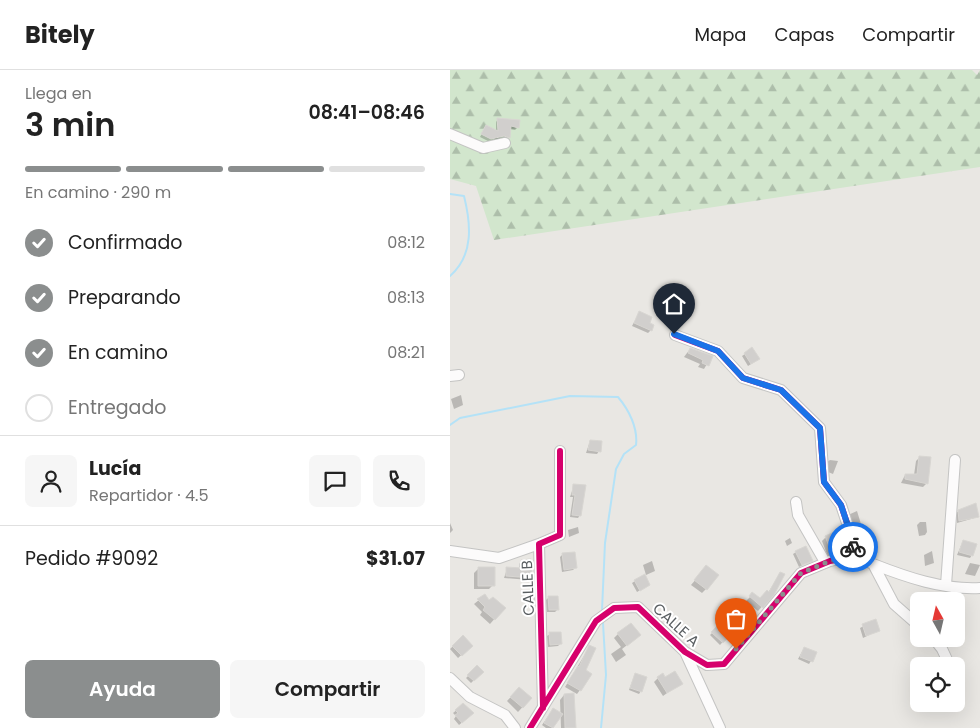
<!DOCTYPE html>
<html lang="es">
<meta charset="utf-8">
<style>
body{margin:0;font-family:Poppins,sans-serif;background:#f6f6f6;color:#222;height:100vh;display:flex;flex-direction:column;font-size:19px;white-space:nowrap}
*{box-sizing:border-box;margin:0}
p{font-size:16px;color:#767676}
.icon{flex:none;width:28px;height:28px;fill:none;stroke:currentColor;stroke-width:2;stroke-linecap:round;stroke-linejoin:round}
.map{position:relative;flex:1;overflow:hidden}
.drawer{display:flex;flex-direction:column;background:#fff;width:450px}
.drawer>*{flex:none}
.needle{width:32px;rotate:352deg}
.buttons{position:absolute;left:460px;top:522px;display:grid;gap:10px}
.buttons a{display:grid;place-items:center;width:55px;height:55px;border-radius:8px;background:#fff;box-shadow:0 5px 20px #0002;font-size:25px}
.pin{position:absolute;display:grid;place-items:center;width:42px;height:42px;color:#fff;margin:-51px -21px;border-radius:50% 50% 50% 0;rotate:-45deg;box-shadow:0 0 5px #0007}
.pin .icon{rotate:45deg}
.courier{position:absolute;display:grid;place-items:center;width:50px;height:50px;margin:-25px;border:4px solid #1a73e8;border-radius:50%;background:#fff;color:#222;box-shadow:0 1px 6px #0007}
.overview em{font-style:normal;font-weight:600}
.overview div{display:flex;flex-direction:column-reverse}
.overview{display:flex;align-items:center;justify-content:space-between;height:85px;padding:0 25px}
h1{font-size:32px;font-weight:600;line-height:38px}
.bar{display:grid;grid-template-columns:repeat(4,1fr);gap:8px 5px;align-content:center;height:60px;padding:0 25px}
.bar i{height:6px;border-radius:4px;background:#e0e0e0}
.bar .current{background:#8b8e8e}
.bar p{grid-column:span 4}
.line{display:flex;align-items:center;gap:12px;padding:0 25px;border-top:1px solid #e0e0e0}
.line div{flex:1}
.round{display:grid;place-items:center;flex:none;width:52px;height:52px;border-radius:8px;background:#f6f6f6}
ol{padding:0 25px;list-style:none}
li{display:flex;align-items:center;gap:15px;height:55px}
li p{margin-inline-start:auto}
li .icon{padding:5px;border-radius:50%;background:#8b8e8e;color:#fff;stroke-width:4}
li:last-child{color:#767676}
li i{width:28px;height:28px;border:2px solid #e0e0e0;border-radius:50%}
.cta{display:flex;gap:10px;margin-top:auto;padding:10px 25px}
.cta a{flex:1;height:58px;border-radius:8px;background:#8b8e8e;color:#fff;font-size:20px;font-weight:600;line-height:58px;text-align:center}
.cta a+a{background:#f6f6f6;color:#222}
header{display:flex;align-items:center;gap:30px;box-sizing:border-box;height:70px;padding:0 25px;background:#fff;border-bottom:1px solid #e0e0e0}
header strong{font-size:24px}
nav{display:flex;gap:28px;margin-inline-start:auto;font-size:18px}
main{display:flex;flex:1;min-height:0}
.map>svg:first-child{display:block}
</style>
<header>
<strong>Bitely</strong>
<nav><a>Mapa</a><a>Capas</a><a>Compartir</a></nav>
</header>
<main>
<section class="drawer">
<div class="overview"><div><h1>3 min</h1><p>Llega en</p></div><em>08:41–08:46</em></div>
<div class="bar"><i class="current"></i><i class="current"></i><i class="current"></i><i></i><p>En camino · 290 m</p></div>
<ol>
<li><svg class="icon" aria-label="check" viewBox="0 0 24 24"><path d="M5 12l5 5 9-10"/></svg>Confirmado<p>08:12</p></li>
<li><svg class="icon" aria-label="check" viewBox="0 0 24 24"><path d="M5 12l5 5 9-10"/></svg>Preparando<p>08:13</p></li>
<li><svg class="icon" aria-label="check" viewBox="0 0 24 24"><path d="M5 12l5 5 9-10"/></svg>En camino<p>08:21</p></li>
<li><i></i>Entregado</li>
</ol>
<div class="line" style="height:90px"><a class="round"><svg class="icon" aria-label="person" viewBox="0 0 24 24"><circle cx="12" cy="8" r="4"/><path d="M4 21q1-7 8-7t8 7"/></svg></a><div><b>Lucía</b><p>Repartidor · 4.5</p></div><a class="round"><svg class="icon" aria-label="chat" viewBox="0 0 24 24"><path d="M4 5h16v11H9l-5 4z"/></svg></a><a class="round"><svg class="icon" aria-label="phone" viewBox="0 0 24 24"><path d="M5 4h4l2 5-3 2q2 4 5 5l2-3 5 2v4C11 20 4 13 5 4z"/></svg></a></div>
<div class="line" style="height:65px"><div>Pedido #9092</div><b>$31.07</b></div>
<div class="cta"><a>Ayuda</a><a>Compartir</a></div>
</section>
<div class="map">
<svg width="530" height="658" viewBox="0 0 530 658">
<defs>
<pattern id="forest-firs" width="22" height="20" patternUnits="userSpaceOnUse" patternTransform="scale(1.25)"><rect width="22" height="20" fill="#d2e6cd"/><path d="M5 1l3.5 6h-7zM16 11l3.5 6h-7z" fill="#adbeaa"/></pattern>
</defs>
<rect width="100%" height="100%" fill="#e9e7e3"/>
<path fill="url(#forest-firs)" d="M0 0H522L527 5 530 0V97L44 170 26 116 0 109Z"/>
<path fill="#0003" d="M48 49 68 57 65 60 59 59 56 70 51 68 38 71 30 67 36 56 46 61V52Z
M189 243 198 254 201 260 198 263 182 256Z
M240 279 261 287 254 299 248 297 250 294 234 287Z
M295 284 306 291 298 296 292 286Z
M11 325 13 335 4 339 1 329Z
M140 371 149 381 147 384 136 383Z
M470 387 477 413 473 417 451 413 455 405H464L466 391Z
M380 390 388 391 383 404 378 402 377 392Z
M124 415 130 445 128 448 120 447 123 427H120Z
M407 441 411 454 403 458 398 445Z
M509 441 528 447 507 453 506 443Z
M470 452H476L477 462 475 465 469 466 467 455Z
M0 453 3 460 0 463Z
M128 457 129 463 119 467 118 460Z
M419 465 423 474 414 480 409 471Z
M376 467 395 479 391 483 378 487 372 471Z
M340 468 342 473 337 476 335 471Z
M513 471 522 485 520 488 507 485Z
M482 481 484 493 475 496 474 485Z
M346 482 362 490 349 497 343 484Z
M113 484 125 498 123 500 112 502 110 487Z
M71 491 81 507 79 510 54 508 57 499H69V494Z
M202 491 205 501 196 505 193 495Z
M520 493 530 495 525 506 515 504Z
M28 499 43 515 39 519H24V503Z
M253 501 256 519 252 523 241 515Z
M330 503 323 524 308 541 296 531 303 524 310 530 318 523Z
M185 511 199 515 187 522 182 513Z
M35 525 39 531 54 538 40 554 30 545 32 542 24 534Z
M99 527 108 539 105 542H97L96 530Z
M290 532 299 541 287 553 278 543Z
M425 550 429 560 413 568 410 558Z
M269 556 279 565 270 575 260 565Z
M100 564 110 574 108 576 98 577 97 566Z
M168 564 185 569 172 579 176 585 166 592 161 584 171 577 164 568Z
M13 567 21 576 8 588 0 579Z
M140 576 130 620 127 624 115 617Z
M354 578 366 583 359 594 348 589Z
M27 597 32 602 21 613 16 608Z
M185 604 191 621 189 624 179 620Z
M208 608 215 609 231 613 213 626 204 612Z
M69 618 80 629 68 642 57 631Z
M114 625 125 658H111L110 630Z
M13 635 20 646 9 655 4 649 6 646 3 643Z
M101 642 111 644 102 658H96L92 655Z"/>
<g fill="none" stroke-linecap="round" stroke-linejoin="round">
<path stroke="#b4e2f7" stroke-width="2" d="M0 124 14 126C21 154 24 185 0 206
M0 355 10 348 120 326 168 327C179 340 188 358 186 375L174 384 166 399 155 473 152 540
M151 658 156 605 153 553"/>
</g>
<path fill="#d1cfcd" stroke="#d8d6d2" d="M47 48 70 50 69 58 61 56 60 68 54 66 41 69 31 64 36 55 48 61Z
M189 241 202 247 200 253 204 255 202 261 184 253Z
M302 277 310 289 301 294 294 283Z
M240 278 263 286 259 296 252 293 253 290 238 283Z
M140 370 152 371 151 382 138 380Z
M469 386 481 387 478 414 455 409V404H467Z
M123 414 136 415 131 446 122 445 125 425H122Z
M526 433 529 447 509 451 508 440Z
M389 460 396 479 382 484 375 466Z
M513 470 527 474 523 486 509 482Z
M356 476 363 491 352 495 345 481Z
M125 482 127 498 114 500 112 483Z
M81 489 82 508 56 506V497L72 498 71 490Z
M256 495 269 505 257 520 244 510Z
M28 497H45V516H28Z
M330 502 335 504 324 525 313 538 299 526 302 522 310 528 317 520 319 522Z
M195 504 200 515 190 521 184 510Z
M35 524 39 530 43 527 56 538 45 550 33 540 35 537 27 529Z
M98 526H108L109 540H99Z
M290 530 301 541 291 551 280 540Z
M426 549 430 561 416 566 412 554Z
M181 553 191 565 177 576 167 563Z
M269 554 281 565 273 573 261 562Z
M99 562H111L112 574 100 575Z
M13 565 23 576 12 586 2 576Z
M139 575 146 578 136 600 142 604 131 621 117 613 128 596 129 597Z
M354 577 367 582 363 592 350 587Z
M27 595 34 602 24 611 17 605Z
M225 601 233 614 217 623 207 607 213 603 215 607Z
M185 603 197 607 192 622 180 618Z
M69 617 82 628 73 638 60 627Z
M124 623 126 658H115L114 624Z
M13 633 24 643 12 653 5 645 8 643 5 640Z
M103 638 113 644 103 658 94 653Z"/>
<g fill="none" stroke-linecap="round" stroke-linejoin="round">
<g stroke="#c4c4c3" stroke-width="12">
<path id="minor" d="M0 64 33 78 55 73
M225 265 268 281 293 308 331 320 370 358 374 412 391 435 402 468 404 486
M0 306 9 305
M346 432 348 445 375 492
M0 481 49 488 89 474
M404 486 423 494 444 534 469 556
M423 494C456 507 493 520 530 518
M496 515 505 390
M484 569 492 579 500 596
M235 582 270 658
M0 608 20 627 55 645 65 658
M506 609 507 610
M93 637 89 474 110 465V381
M80 658 146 551 164 538 188 537 235 582 257 595 274 594 351 503 380 491 404 486"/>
</g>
<use href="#minor" stroke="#fcfbfb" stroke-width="10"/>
<g stroke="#fff" stroke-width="9">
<path id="cycleway" d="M93 638 89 474 110 465V381
M80 658 146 551 164 538 188 537 235 582 257 595 274 594 351 503 380 491 404 486 402 468 391 435 374 412 370 358 331 320 293 308 268 281 225 265"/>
</g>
<use href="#cycleway" stroke="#d6006c" stroke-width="6"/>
</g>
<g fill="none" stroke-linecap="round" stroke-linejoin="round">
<path stroke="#8b8e8e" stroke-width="5" stroke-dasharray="0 9" d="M286 579 351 503 380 491 404 486 403 477"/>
<path stroke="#1a73e8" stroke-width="6" d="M224 264 268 281 293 308 331 320 370 358 374 412 391 435 402 468 403 477"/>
</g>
<g text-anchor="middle" stroke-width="4" stroke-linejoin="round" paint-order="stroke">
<g font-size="15" fill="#595e61" stroke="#fff">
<text transform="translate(78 518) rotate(-92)" y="5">CALLE B</text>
<text transform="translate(226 555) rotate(42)" y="5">CALLE A</text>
</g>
</g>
</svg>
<div class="buttons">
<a><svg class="needle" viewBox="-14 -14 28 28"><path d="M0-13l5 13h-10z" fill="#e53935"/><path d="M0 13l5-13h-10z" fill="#767676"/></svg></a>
<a><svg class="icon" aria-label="locate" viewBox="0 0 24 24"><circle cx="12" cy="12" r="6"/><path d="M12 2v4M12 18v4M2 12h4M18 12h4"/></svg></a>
</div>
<div class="pin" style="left:286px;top:579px;background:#ea580c"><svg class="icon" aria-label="bag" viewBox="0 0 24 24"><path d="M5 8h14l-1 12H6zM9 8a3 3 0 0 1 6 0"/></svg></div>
<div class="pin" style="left:224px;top:264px;background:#1f2937"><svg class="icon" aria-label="home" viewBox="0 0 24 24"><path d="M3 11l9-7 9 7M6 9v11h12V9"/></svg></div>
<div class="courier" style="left:403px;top:477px"><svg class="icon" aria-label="bike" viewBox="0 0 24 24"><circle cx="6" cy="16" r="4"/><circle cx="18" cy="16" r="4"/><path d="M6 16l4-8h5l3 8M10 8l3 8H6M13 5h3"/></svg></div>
</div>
</main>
